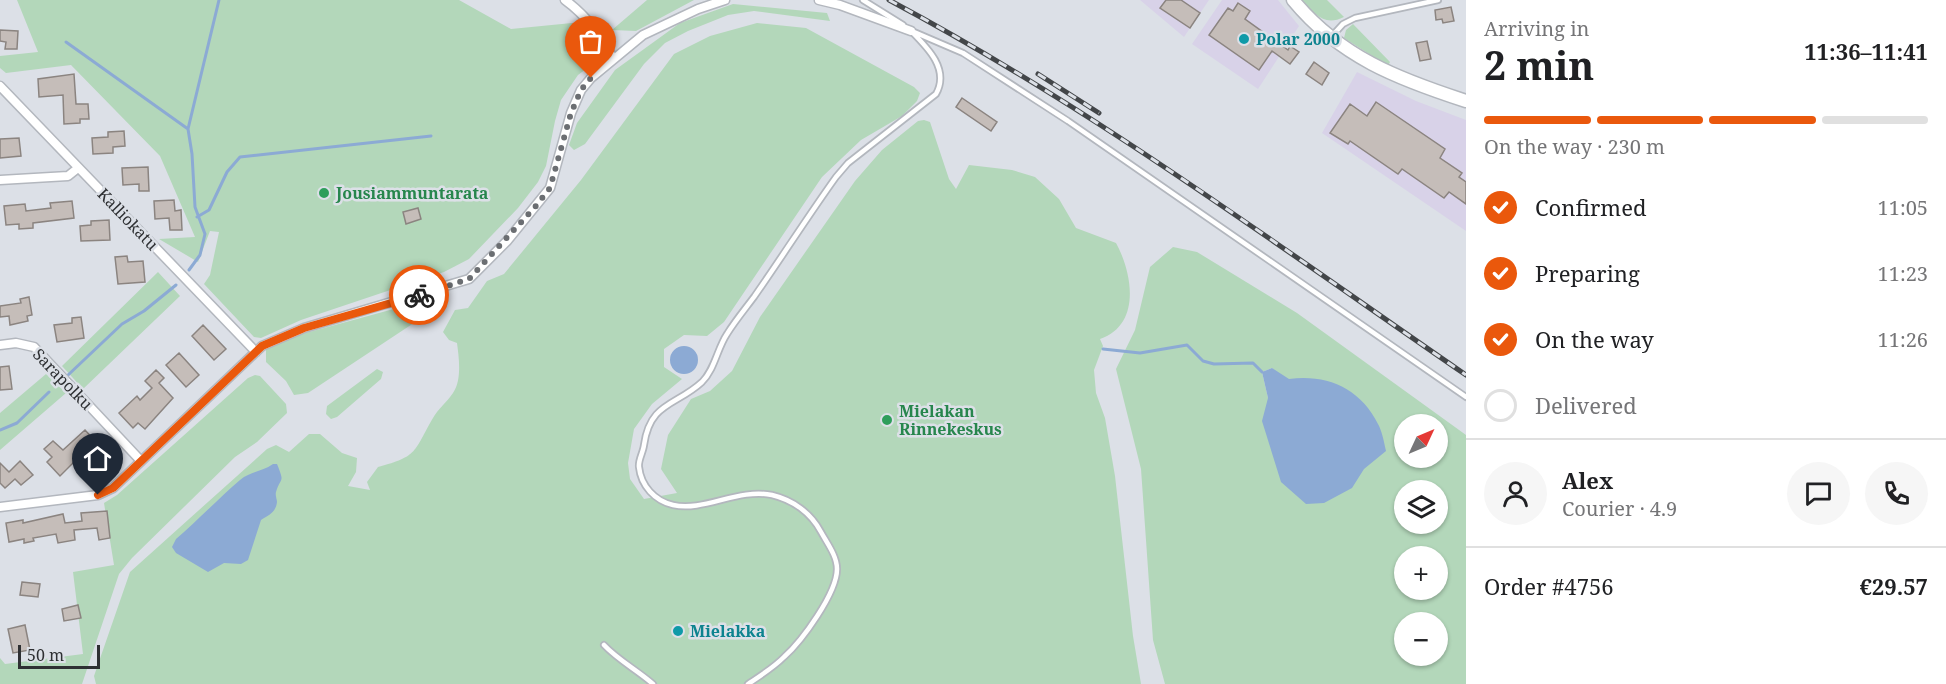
<!DOCTYPE html>
<meta charset="utf-8">
<style>
body{margin:0;font-family:"Noto Serif",serif;background:#f6f6f6;color:#202124;height:100vh;display:flex;flex-direction:column;font-size:22px;white-space:nowrap}
*{box-sizing:border-box;margin:0}
p{font-size:20px;color:#757577}
.icon{flex:none;width:33px;height:33px;fill:none;stroke:currentColor;stroke-width:2;stroke-linecap:round;stroke-linejoin:round}
.map{position:relative;flex:1;overflow:hidden}
.drawer{display:flex;flex-direction:column;background:#fff;width:480px}
.drawer>*{flex:none}
.needle{width:39px;rotate:46deg}
.tools{position:absolute;left:1394px;top:414px;display:grid;gap:12px}
.tools a{display:grid;place-items:center;width:54px;height:54px;border-radius:50%;background:#fff;box-shadow:0 2px 4px #0004;font-size:30px}
.scale{position:absolute;left:18px;bottom:15px;width:82px;box-sizing:border-box;padding-left:6px;border:3px solid #2e3033;border-top:0;font-size:16px;line-height:21px;white-space:nowrap;color:#2e3033;-webkit-text-stroke:4px #dce0e7;paint-order:stroke}
.pin{position:absolute;display:grid;place-items:center;width:51px;height:51px;color:#fff;margin:-62px -26px;border-radius:50% 50% 50% 0;rotate:-45deg;box-shadow:0 0 6px #0007}
.pin .icon{rotate:45deg}
.courier{position:absolute;display:grid;place-items:center;width:60px;height:60px;margin:-30px;border:4px solid #ea580c;border-radius:50%;background:#fff;color:#222;box-shadow:0 2px 8px #0007}
.head em{font-style:normal;font-weight:700}
.head div{display:flex;flex-direction:column-reverse}
.head{display:flex;align-items:center;justify-content:space-between;height:102px;padding:0 18px}
h1{font-size:39px;font-weight:700;line-height:45px}
.bar{display:grid;grid-template-columns:repeat(4,1fr);gap:9px 6px;align-content:center;height:72px;padding:0 18px}
.bar i{height:8px;border-radius:4px;background:#e0e0e0}
.bar .selected{background:#ea580c}
.bar p{grid-column:span 4}
.line{display:flex;align-items:center;gap:15px;padding:0 18px;border-top:2px solid #e0e0e0}
.line div{flex:1}
.round{display:grid;place-items:center;flex:none;width:63px;height:63px;border-radius:32px;background:#f6f6f6}
ol{padding:0 18px;list-style:none}
li{display:flex;align-items:center;gap:18px;height:66px}
li p{margin-inline-start:auto}
li .icon{padding:6px;border-radius:50%;background:#ea580c;color:#fff;stroke-width:4}
li:last-child{color:#757577}
li i{width:33px;height:33px;border:3px solid #e0e0e0;border-radius:50%}
main{display:flex;flex:1;min-height:0}
.map>svg:first-child{display:block}
</style>
<main>
<div class="map">
<svg width="1466" height="684" viewBox="0 0 1466 684">
<rect width="100%" height="100%" fill="#dce0e7"/>
<path fill="#d8d2e8" d="M1140 0H1209L1184 37Z
M1222 0H1278L1299 26 1258 89 1192 44Z
M1357 72 1416 101 1466 120V231L1322 133Z"/>
<path fill="#b3d7ba" fill-rule="evenodd" d="M17 0H459L511 29 572 23 590 33 599 52 594 63 578 75 561 100 555 121 546 166 538 182 518 208 469 259 444 272 301 320 261 338 254 337 204 284 210 275 219 232 210 231 198 262 159 239 195 237 160 156 71 65 6 73 0 68V56L38 52Z
M647 0H694L636 31 612 30Z
M1302 0H1327L1344 17C1324 27 1315 14 1302 0Z
M733 4 827 13 830 21 754 11 728 15 688 31 665 43 644 64 585 144 574 150 569 145 577 123 615 70 680 23Z
M757 23 806 28 914 87 920 93 917 101 902 116 861 140 822 177 724 322 707 336 684 335 664 349V367L682 379 652 404 634 429 628 463 630 479 644 499 677 493 661 469 668 435 691 399 710 391 732 371 760 317 855 181 882 150 918 121 924 120 930 122 949 179 956 189 969 165 1012 170 1035 177 1059 199 1076 228 1116 243C1133 274 1141 325 1100 339L1103 346 1094 370 1096 393 1105 418 1115 476 1133 636 1141 684H96L94 676 130 572 267 449 276 445 289 452 309 434H320L342 453 357 458 356 472 348 486 370 490 367 482 378 467C419 456 413 452 433 418 438 409 447 402 453 393 462 380 459 358 457 343L449 340 443 332 455 310 468 308 487 281 504 274 581 180 674 54 710 36Z
M1353 24 1390 62 1388 66 1344 38 1346 30Z
M1173 247 1197 252 1297 313 1466 435V684H1165L1153 640 1141 469 1116 369 1135 330 1150 267ZM1272 368 1327 417 1268 398 1262 372ZM1404 424H1437V458H1404ZM1404 490H1437V524H1404ZM1404 556H1437V590H1404ZM1404 622H1437V656H1404Z
M158 272 180 296 83 389 62 366Z
M434 298 438 307 308 393 294 395 286 381 266 362V349L291 337Z
M377 369 383 372 381 379 337 417 331 419 326 414 327 406Z
M46 374 66 393 0 450V413Z
M255 375 260 376 286 404 287 413 257 442 235 457 132 558 119 574 82 684H0V658L5 664 83 654 73 572 114 565 104 503 117 495 248 378Z"/>
<path fill="#8caad4" d="M670 360a14 14 0 1 1 28 0a14 14 0 1 1-28 0Z
M1272 368 1289 379C1327 374 1360 388 1378 424 1382 431 1384 442 1386 451L1364 469 1352 488 1324 503 1306 504 1281 482 1262 421 1268 398 1262 372Z
M273 464H277C285 484 281 476 276 492 275 495 277 499 277 502 276 512 269 515 261 520L248 560 241 564 224 563 208 572 176 553 172 547 176 539C198 520 218 499 240 480 251 471 262 472 273 464Z"/>
<g fill="none" stroke-linecap="round" stroke-linejoin="round">
<path stroke="#8caad4" stroke-width="3" d="M66 42 188 129 192 154 195 207 205 234 200 255 189 270
M188 129 219 0
M197 217 209 210 227 172 240 157 431 136
M1103 349 1140 353 1187 345 1203 361 1214 364 1253 363 1262 372
M67 376 122 324 144 311 176 285
M0 430 17 423 49 392"/>
</g>
<path fill="#c5bdb9" stroke="#8b8480" stroke-width="1.5" d="M1166 0H1181L1200 13 1190 28 1160 8Z
M1238 3 1250 11 1245 19 1288 50 1290 46 1299 52 1290 64 1272 51 1259 70 1209 35 1228 8 1233 11Z
M1451 7 1454 21 1443 23 1442 19 1436 20 1435 10Z
M0 30 18 31 17 49H5L6 42 0 41Z
M1427 41 1431 59 1420 61 1416 43Z
M1314 62 1329 73 1322 85 1306 74Z
M74 74 76 104H88L89 119H80V123L64 124 63 95 39 97 38 79Z
M962 98 997 122 991 131 956 107Z
M1376 102 1445 149 1440 158 1462 173 1459 177 1466 182V204L1449 192 1444 198 1402 169 1398 174 1350 141 1348 144 1330 133 1350 104 1367 116Z
M124 131 125 146 113 147V153L93 154 92 138 108 137V132Z
M19 138 21 156 0 158V139Z
M148 167 149 191H139V184L123 185 122 168Z
M174 200 175 211 181 210 182 230H170L169 218 155 219 154 201Z
M72 201 74 218 33 223V228L19 229V224L6 225 4 206 25 204 26 211 51 208 50 203Z
M418 208 421 219 406 224 403 212Z
M109 220 110 240 81 241 80 226 91 225V221Z
M127 256 128 262 143 261 145 282 118 284 115 257Z
M29 297 32 315 27 316 28 321 10 325 9 316 0 317V306L21 303 20 299Z
M81 317 84 338 57 342 54 325 72 323V318Z
M203 325 226 349 214 360 192 336Z
M179 353 199 375 186 387 166 365Z
M9 366 12 389 0 390V367Z
M156 370 164 378 159 383 173 398 145 429 138 423 133 428 119 413 137 396 140 400 152 388 145 381Z
M85 430 109 456 95 469 82 454 60 476 47 462 52 457 44 449 53 441 63 450Z
M20 461 33 475 21 485 15 479 5 488 0 483V463L9 472Z
M107 511 110 538 99 540 97 528 74 530 75 540 58 543 56 534 33 538 34 541 24 543V539L9 542 6 523 23 520V523L63 514 65 523 82 521 81 513Z
M22 582 40 584 38 597 20 595Z
M78 605 81 618 64 621 62 609Z
M25 625 30 650 13 653 8 629Z"/>
<g fill="none" stroke-linecap="round" stroke-linejoin="round">
<g stroke="#b3b7be" stroke-width="8">
<path id="lane" d="M863 0 903 25
M914 32 963 53 1068 121 1466 397
M1332 36 1343 24 1355 18 1438 0
M604 645C618 660 637 670 653 684
M748 684C760 676 773 668 784 657 802 641 837 593 837 569 837 556 827 543 821 532 811 513 793 500 772 495 738 488 704 512 673 505 655 501 641 486 639 467 638 460 643 453 644 445 650 402 676 406 702 382 715 369 717 349 727 334 735 321 745 309 754 297 782 257 808 216 836 177L848 163 936 94C950 69 927 47 910 30"/>
</g>
<g stroke="#b3b7be" stroke-width="11">
<path id="street" d="M565 0C587 16 600 35 613 58
M819 0 840 5 911 31
M0 86 256 352
M0 180 68 176 78 168
M0 345 16 343 34 347 141 461
M0 507 98 495 113 488 262 346 304 328 469 279 507 241 550 188 571 113 581 90 591 78 643 35 698 9 725 0"/>
</g>
<g stroke="#b3b7be" stroke-width="15">
<path id="secondary" d="M1293 0C1340 57 1398 79 1466 101"/>
</g>
<use href="#lane" stroke="#fff" stroke-width="4.5"/>
<use href="#street" stroke="#fff" stroke-width="8"/>
<use href="#secondary" stroke="#fff" stroke-width="12"/>
<g stroke="#434649" stroke-width="5">
<path id="rail" d="M889 0C1092 108 1277 245 1466 375
M1038 74 1099 113"/>
</g>
<use href="#rail" stroke="#dce0e7" stroke-width="3" stroke-dasharray="9" stroke-linecap="butt"/>
</g>
<g fill="none" stroke-linecap="round" stroke-linejoin="round">
<path stroke="#6b6e72" stroke-width="6" stroke-dasharray="0 10.8" d="M419 295 469 279 535 207 550 188 571 113 581 90 591 78"/>
<path stroke="#ea580c" stroke-width="8" d="M98 495 113 488 262 346 304 328 419 295"/>
</g>
<g fill="#0f9aa8" stroke="#dce0e7" stroke-width="2">
<circle cx="1244" cy="39" r="6"/>
<circle cx="678" cy="631" r="6"/>
</g>
<g fill="#2e9e5b" stroke="#dce0e7" stroke-width="2">
<circle cx="324" cy="193" r="6"/>
<circle cx="887" cy="420" r="6"/>
</g>
<g text-anchor="middle" stroke-width="5" stroke-linejoin="round" paint-order="stroke">
<g font-size="16" font-weight="bold" fill="#0d838f" stroke="#dce0e7" text-anchor="start">
<text x="1256" y="45">Polar 2000</text>
<text x="690" y="637">Mielakka</text>
</g>
<g font-size="16" font-weight="bold" fill="#27864d" stroke="#dce0e7" text-anchor="start">
<text x="336" y="199">Jousiammuntarata</text>
<text x="899" y="417">Mielakan<tspan x="899" dy="18">Rinnekeskus</tspan></text>
</g>
<g font-size="16" fill="#2e3033" stroke="#dce0e7">
<text transform="translate(128 219) rotate(46)" y="6">Kalliokatu</text>
<text transform="translate(63 379) rotate(46)" y="6">Sarapolku</text>
</g>
</g>
</svg>
<div class="tools">
<a><svg class="needle" viewBox="-14 -14 28 28"><path d="M0-13l5 13h-10z" fill="#e53935"/><path d="M0 13l5-13h-10z" fill="#757577"/></svg></a>
<a><svg class="icon" aria-label="layers" viewBox="0 0 24 24"><path d="M12 4l9 5-9 5-9-5zM3 14l9 5 9-5"/></svg></a>
<a>+</a>
<a>−</a>
</div>
<div class="scale">50 m</div>
<div class="pin" style="left:591px;top:78px;background:#ea580c"><svg class="icon" aria-label="bag" viewBox="0 0 24 24"><path d="M5 8h14l-1 12H6zM9 8a3 3 0 0 1 6 0"/></svg></div>
<div class="pin" style="left:98px;top:495px;background:#1f2937"><svg class="icon" aria-label="home" viewBox="0 0 24 24"><path d="M3 11l9-7 9 7M6 9v11h12V9"/></svg></div>
<div class="courier" style="left:419px;top:295px"><svg class="icon" aria-label="bike" viewBox="0 0 24 24"><circle cx="6" cy="16" r="4"/><circle cx="18" cy="16" r="4"/><path d="M6 16l4-8h5l3 8M10 8l3 8H6M13 5h3"/></svg></div>
</div>
<section class="drawer">
<div class="head"><div><h1>2 min</h1><p>Arriving in</p></div><em>11:36–11:41</em></div>
<div class="bar"><i class="selected"></i><i class="selected"></i><i class="selected"></i><i></i><p>On the way · 230 m</p></div>
<ol>
<li><svg class="icon" aria-label="check" viewBox="0 0 24 24"><path d="M5 12l5 5 9-10"/></svg>Confirmed<p>11:05</p></li>
<li><svg class="icon" aria-label="check" viewBox="0 0 24 24"><path d="M5 12l5 5 9-10"/></svg>Preparing<p>11:23</p></li>
<li><svg class="icon" aria-label="check" viewBox="0 0 24 24"><path d="M5 12l5 5 9-10"/></svg>On the way<p>11:26</p></li>
<li><i></i>Delivered</li>
</ol>
<div class="line" style="height:108px"><a class="round"><svg class="icon" aria-label="person" viewBox="0 0 24 24"><circle cx="12" cy="8" r="4"/><path d="M4 21q1-7 8-7t8 7"/></svg></a><div><b>Alex</b><p>Courier · 4.9</p></div><a class="round"><svg class="icon" aria-label="chat" viewBox="0 0 24 24"><path d="M4 5h16v11H9l-5 4z"/></svg></a><a class="round"><svg class="icon" aria-label="phone" viewBox="0 0 24 24"><path d="M5 4h4l2 5-3 2q2 4 5 5l2-3 5 2v4C11 20 4 13 5 4z"/></svg></a></div>
<div class="line" style="height:78px"><div>Order #4756</div><b>€29.57</b></div>
</section>
</main>
